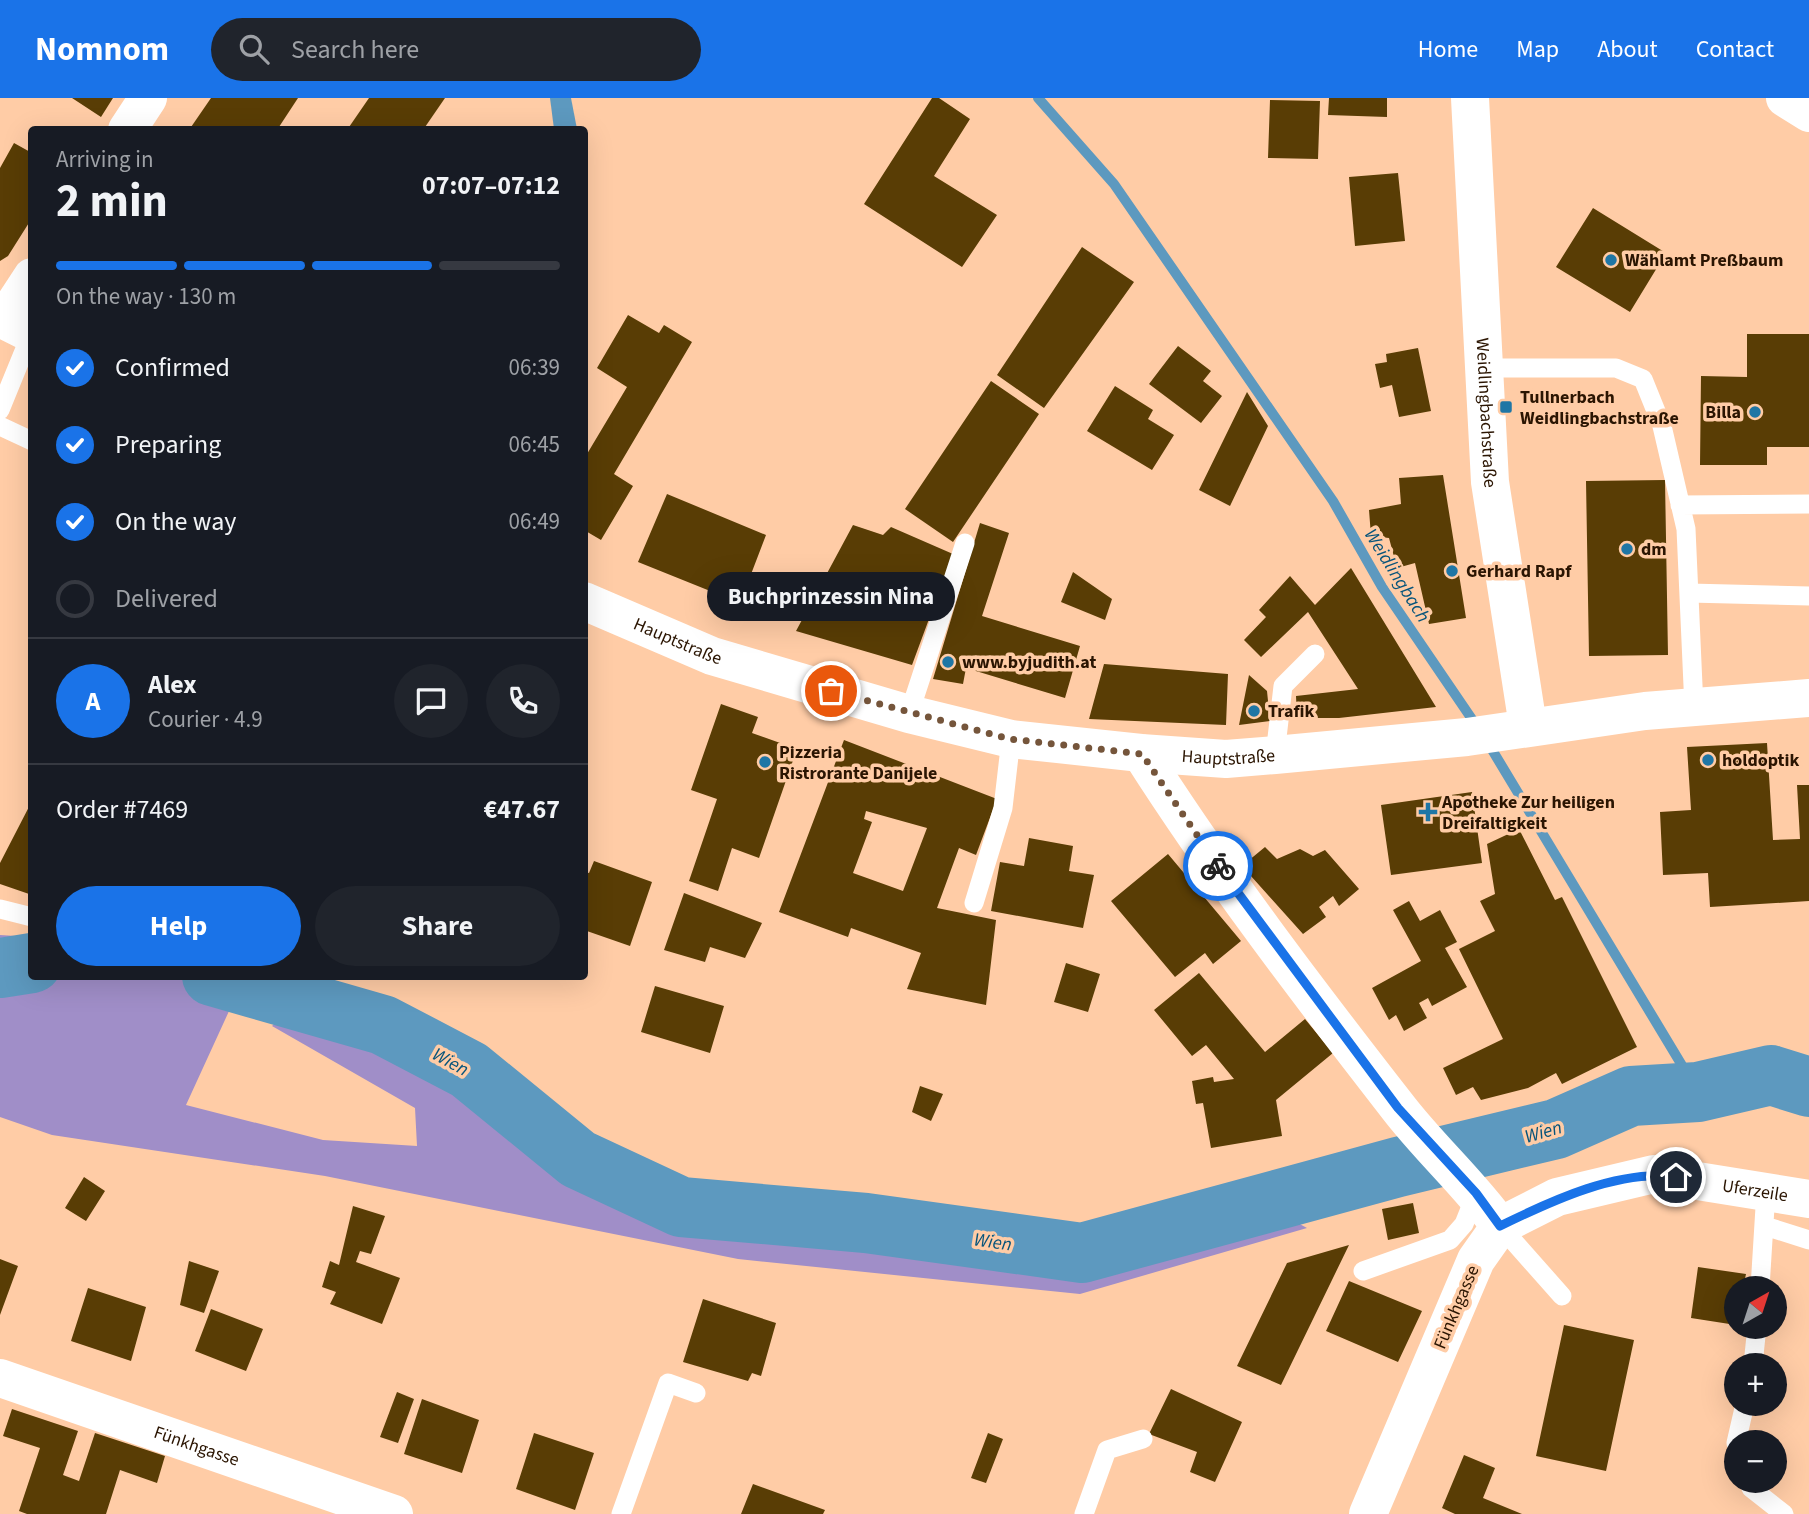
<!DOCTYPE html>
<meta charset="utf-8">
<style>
body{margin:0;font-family:"Source Sans 3",sans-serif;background:#20242c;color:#f1f3f6;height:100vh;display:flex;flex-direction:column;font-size:26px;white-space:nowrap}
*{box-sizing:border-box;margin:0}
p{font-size:23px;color:#9ea1a6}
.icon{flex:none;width:38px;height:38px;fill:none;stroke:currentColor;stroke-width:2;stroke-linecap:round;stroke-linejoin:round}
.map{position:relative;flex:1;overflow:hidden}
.sheet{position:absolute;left:28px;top:28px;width:560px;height:854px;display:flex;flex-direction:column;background:#171b24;border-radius:7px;box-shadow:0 7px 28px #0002}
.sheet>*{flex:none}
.needle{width:46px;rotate:39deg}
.fabs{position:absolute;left:1724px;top:1178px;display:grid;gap:14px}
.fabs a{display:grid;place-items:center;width:63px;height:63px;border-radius:50%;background:#171b24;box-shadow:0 7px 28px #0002;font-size:35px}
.pin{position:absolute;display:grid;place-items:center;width:60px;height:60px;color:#fff;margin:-30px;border:4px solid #fff;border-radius:50%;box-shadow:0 2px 7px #0007}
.courier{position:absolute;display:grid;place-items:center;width:70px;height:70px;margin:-35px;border:5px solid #1a73e8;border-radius:50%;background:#fff;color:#222;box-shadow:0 2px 9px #0007}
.bubble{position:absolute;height:49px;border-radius:24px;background:#171b24;box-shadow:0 7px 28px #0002;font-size:23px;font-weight:700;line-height:49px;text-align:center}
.head em{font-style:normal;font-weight:700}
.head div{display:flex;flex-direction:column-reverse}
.head{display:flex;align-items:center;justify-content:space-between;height:119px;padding:0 28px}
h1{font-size:46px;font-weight:700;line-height:52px}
.bar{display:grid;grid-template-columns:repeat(4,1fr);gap:10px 7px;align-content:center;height:84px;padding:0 28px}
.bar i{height:9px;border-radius:5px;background:#363941}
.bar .active{background:#1a73e8}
.bar p{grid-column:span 4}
.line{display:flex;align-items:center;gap:18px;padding:0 28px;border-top:2px solid #363941}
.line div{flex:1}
.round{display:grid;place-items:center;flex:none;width:74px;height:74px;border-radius:37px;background:#20242c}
ol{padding:0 28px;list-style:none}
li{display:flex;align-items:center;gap:21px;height:77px}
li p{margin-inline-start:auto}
li .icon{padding:7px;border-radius:50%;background:#1a73e8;color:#fff;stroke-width:4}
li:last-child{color:#9ea1a6}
li i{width:38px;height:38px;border:4px solid #363941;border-radius:50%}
.action{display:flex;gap:14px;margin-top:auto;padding:14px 28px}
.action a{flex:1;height:80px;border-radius:42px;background:#1a73e8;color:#fff;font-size:28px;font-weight:700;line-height:80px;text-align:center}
.action a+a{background:#20242c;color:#f1f3f6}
header{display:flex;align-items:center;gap:42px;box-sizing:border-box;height:98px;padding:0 35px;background:#1a73e8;color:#fff}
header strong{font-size:33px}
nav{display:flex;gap:38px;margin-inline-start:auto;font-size:24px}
.search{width:490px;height:63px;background:#20242c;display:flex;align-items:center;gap:18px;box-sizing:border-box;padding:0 24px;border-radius:38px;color:#9ea1a6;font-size:26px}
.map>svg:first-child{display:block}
</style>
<header>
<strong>Nomnom</strong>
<div class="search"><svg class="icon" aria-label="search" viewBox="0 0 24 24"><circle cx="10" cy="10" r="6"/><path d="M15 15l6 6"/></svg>Search here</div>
<nav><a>Home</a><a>Map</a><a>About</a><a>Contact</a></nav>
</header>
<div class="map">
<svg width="1809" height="1416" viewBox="0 0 1809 1416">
<rect width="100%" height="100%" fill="#ffcca6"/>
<path fill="#a08ec8" d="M0 837 31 839 32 878 214 879 235 900 186 1007 323 1042 417 1048 415 1010 272 928 287 915 394 940 559 1071 681 1116 876 1137 1068 1166 1281 1116 1307 1130 1080 1196 738 1161 325 1078 52 1037 0 1019Z"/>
<path fill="#5d99bf" d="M550 0H571L577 31H554Z"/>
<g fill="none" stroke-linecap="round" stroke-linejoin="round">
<path stroke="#5d99bf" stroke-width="10" d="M1038 0 1114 86 1333 403 1382 489 1478 630
M1488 645 1698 994"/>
<path stroke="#5d99bf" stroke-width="60" d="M0 870 32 865
M212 878 383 927 469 972 578 1061 681 1109 866 1125 1082 1155 1398 1069 1556 1031 1631 998 1698 994 1771 977 1809 989"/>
</g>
<path fill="#593d05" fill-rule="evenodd" d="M72 0H113L101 19Z
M211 0H298L277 32H189Z
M369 0H445L423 32H347Z
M932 0H939L970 21 934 78 997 117 962 169 864 106Z
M1329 0H1387V19L1328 17Z
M1270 2 1320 3 1318 61 1268 60Z
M14 45 32 55V120L8 158 0 163V70Z
M1398 75 1405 143 1355 148 1349 79Z
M1593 110 1666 155 1630 214 1556 169Z
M1082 149 1134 184 1044 310 997 277Z
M628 217 659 235 664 227 692 244 614 376 633 388 601 442 584 432V361L627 289 597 270Z
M1747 236H1809V349H1767V367H1700L1701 278 1747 279Z
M1178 248 1211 273 1203 283 1222 298 1201 325 1149 286Z
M1418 250 1431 313 1399 319 1392 287 1380 290 1375 266 1387 264 1386 256Z
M991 283 1039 316 953 444 905 411Z
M1115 288 1153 312 1148 321 1174 337 1152 372 1087 333Z
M1247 294 1268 328 1230 408 1199 392Z
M1443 377 1466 520 1429 526 1415 465 1397 470 1389 440 1371 438 1369 412 1401 406 1399 380Z
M1665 382 1668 557 1589 558 1586 383Z
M667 396 766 437 740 505 638 464Z
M980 425 1009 435 982 518 1080 548 1065 600 966 570 963 586 933 581Z
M853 427 883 437 891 429 953 456 912 567 796 533Z
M1351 470 1436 609 1339 620H1297L1296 598 1358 591 1308 514 1261 559 1244 542 1266 519 1259 512 1290 478 1315 507Z
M1073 474 1112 501 1105 522 1061 504Z
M1104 566 1228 576 1226 627 1089 621Z
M1249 577 1267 593 1270 623 1239 627Z
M721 606 758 619 752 635 797 651 759 760 732 750 718 793 689 783 717 701 691 692Z
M844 642 997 701 976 757 959 750 937 810 996 822 986 907 907 891 921 855 851 830 848 839 779 814ZM866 713 927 730 903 793 853 775 872 724 864 721Z
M1767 645 1773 742 1800 741 1797 687H1809V803L1710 809 1708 775 1663 777 1660 714 1691 712 1687 649Z
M1472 694 1482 765 1391 777 1381 707Z
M32 703V797L0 786V765Z
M1519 731 1555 802 1562 799 1637 949 1562 986 1556 975 1528 990 1481 1002 1473 989 1456 997 1443 970 1503 941 1459 851 1495 833 1480 803 1495 796 1487 746Z
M1029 740 1073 748 1069 773 1094 777 1083 830 991 813 1000 764 1024 768Z
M1265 749 1277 761 1300 751 1313 758 1325 752 1359 791 1339 808 1333 798 1319 809 1326 819 1303 836 1242 768Z
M1168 756 1241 843 1213 866 1205 855 1175 879 1111 803Z
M594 763 652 784 630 848 584 832V774L589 775Z
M684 795 762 825 745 860 710 849 705 864 664 852Z
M1409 803 1420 823 1440 812 1457 844 1445 850 1467 889 1432 908 1428 900 1419 905 1427 920 1404 933 1396 917 1389 922 1372 890 1421 863 1393 812Z
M1066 865 1100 876 1088 914 1054 904Z
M1199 875 1265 954 1305 921 1333 955 1276 1002 1282 1038 1211 1050 1203 1005 1196 1006 1192 983 1213 979 1214 984 1234 981 1206 947 1192 958 1154 912Z
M655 888 724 908 710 955 641 934Z
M920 988 943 996 931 1023 912 1014Z
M84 1079 105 1093 86 1123 65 1110Z
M1413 1105 1419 1135 1388 1142 1382 1111Z
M353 1108 385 1118 371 1156 360 1153 356 1164 400 1180 382 1226 330 1206 336 1194 322 1189 330 1163 339 1167Z
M1349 1147 1281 1287 1237 1268 1287 1165Z
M0 1161 18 1168 0 1217Z
M189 1163 219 1173 204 1215 180 1207Z
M1698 1169 1746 1176 1743 1190H1736V1227L1691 1220Z
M1349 1183 1422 1213 1398 1264 1326 1233Z
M88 1190 146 1209 131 1263 71 1243Z
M703 1201 776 1225 761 1278 752 1275 748 1283 683 1264Z
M211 1211 263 1231 246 1273 195 1253Z
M1564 1227 1634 1242 1606 1373 1536 1358Z
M1171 1291 1242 1324 1215 1384 1190 1374 1197 1354 1149 1336Z
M397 1294 414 1301 398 1345 380 1339Z
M422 1301 479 1322 462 1375 404 1356Z
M12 1311 78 1333 63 1377 79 1383 95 1335 165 1358 157 1385 120 1372 106 1416H27L19 1413 40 1350 3 1338Z
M534 1335 594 1355 575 1412 516 1391Z
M988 1335 1003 1341 986 1385 971 1380Z
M1464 1357 1495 1370 1483 1400 1522 1416H1455L1442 1410Z
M753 1386 825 1412 823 1416H741Z"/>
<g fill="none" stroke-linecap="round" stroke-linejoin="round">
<path stroke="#fff" stroke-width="19" d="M1482 270H1616L1643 281 1662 328 1686 431 1694 610
M0 312 31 236
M0 328 32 343
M1680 407 1809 406
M1689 495 1809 498
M909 616 965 445
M1275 657 1283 588 1315 556
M974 805 1003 710 1011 641
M0 811 32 819
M1500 1128 1562 1198
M1765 1128 1809 1142
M1363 1173 1450 1142 1464 1126 1476 1096
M1760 1190 1766 1093
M1753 1267 1757 1228
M1736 1345 1745 1306
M1748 1382 1751 1390 1784 1416
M621 1416 668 1285 696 1295
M1084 1416 1107 1352 1143 1341"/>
<g stroke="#fff" stroke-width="38">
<path d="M1785 0 1809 15"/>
<path d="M1141 655C1218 776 1309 895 1397 1008 1429 1050 1469 1085 1500 1128L1476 1162 1368 1416"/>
<path id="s1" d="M1500 1128 1557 1099 1654 1076 1809 1101"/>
<path id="s2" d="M0 1280 394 1416"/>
</g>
<g stroke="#fff" stroke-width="38">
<path id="s3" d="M1470 0 1490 384 1528 628"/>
<path d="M127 32 148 0"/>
<path d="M4 222 32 179"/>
</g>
<g stroke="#fff" stroke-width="38">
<path d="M0 220 32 236"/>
<path id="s4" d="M584 503 712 558 909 616 1011 641 1141 655 1226 661 1275 657 1467 639 1645 613 1809 600"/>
</g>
</g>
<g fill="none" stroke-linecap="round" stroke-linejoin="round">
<path stroke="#75553b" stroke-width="7" stroke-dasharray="0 12.6" d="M831 593 1010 641 1142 656 1218 768"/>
<path stroke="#1a73e8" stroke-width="9" d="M1218 768 1398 1010 1476 1095 1500 1128C1551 1103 1619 1071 1676 1079"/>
</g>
<g fill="#1f76a5" stroke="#ffcca6" stroke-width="2.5">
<circle cx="1611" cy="162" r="7"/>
<rect x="1499" y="302" width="14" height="14" rx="3.5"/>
<circle cx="1755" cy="314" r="7"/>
<circle cx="1627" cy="451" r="7"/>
<circle cx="1452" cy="473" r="7"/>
<circle cx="948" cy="564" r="7"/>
<circle cx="1254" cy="613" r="7"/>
<circle cx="1708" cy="662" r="7"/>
<circle cx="765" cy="664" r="7"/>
<path d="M1424.5 703.5h7v7h7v7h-7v7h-7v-7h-7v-7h7z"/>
</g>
<g text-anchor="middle" stroke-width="7" stroke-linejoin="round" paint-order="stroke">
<g font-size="18" font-weight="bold" fill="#2b1502" stroke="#ffcca6" text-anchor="start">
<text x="1625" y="168">Wählamt Preßbaum</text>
<text x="1520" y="305">Tullnerbach<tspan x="1520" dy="21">Weidlingbachstraße</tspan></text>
<text x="1741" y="320" text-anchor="end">Billa</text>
<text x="1641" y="457">dm</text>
<text x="1466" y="479">Gerhard Rapf</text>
<text x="962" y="570">www.byjudith.at</text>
<text x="1268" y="619">Trafik</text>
<text x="779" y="660">Pizzeria<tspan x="779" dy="21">Ristrorante Danijele</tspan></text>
<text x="1722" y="668">holdoptik</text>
<text x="1442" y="710">Apotheke Zur heiligen<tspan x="1442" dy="21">Dreifaltigkeit</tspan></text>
</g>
<g font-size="18" fill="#2b1502" stroke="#ffcca6">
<text dy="6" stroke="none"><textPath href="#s3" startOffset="315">Weidlingbachstraße</textPath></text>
<text dy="6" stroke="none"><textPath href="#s4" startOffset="102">Hauptstraße</textPath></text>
<text dy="6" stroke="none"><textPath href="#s4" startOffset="668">Hauptstraße</textPath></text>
<text dy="6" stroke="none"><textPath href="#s1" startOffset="266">Uferzeile</textPath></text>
<text transform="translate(1456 1209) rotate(-67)" y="6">Fünkhgasse</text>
<text dy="6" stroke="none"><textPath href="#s2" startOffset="208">Fünkhgasse</textPath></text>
</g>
<g font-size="19" font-style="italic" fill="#07547b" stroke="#ffcca6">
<text transform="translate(1398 477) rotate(58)" y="7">Weidlingbach</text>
<text transform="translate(451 963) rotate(29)" y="7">Wien</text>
<text transform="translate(1543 1033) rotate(-16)" y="7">Wien</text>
<text transform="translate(993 1143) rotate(8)" y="7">Wien</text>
</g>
</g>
</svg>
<div class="fabs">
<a><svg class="needle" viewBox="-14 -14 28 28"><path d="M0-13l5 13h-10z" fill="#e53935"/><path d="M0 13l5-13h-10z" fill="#9ea1a6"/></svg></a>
<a>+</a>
<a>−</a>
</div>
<div class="pin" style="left:831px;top:593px;background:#ea580c"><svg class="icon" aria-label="bag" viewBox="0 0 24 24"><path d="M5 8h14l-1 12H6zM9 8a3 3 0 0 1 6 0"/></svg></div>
<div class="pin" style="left:1676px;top:1079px;background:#1f2937"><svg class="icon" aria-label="home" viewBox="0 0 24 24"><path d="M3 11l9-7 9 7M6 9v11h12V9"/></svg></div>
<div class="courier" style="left:1218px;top:768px"><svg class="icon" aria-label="bike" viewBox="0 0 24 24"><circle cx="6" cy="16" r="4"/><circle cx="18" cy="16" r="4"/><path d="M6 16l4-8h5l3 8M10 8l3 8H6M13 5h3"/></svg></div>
<div class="bubble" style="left:707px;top:474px;width:248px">Buchprinzessin Nina</div>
<section class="sheet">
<div class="head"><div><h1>2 min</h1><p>Arriving in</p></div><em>07:07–07:12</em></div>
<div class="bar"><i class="active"></i><i class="active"></i><i class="active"></i><i></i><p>On the way · 130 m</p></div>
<ol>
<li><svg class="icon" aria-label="check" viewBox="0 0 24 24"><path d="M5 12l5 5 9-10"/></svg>Confirmed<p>06:39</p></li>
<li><svg class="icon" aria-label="check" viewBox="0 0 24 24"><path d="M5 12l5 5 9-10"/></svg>Preparing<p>06:45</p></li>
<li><svg class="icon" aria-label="check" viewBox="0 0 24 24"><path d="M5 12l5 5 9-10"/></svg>On the way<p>06:49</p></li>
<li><i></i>Delivered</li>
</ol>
<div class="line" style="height:126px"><b class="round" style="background:#1a73e8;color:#fff">A</b><div><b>Alex</b><p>Courier · 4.9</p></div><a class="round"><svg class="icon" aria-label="chat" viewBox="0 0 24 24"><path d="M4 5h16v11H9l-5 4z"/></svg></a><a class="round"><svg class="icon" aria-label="phone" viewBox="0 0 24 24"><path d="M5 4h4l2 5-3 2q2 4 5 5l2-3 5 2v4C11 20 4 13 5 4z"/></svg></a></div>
<div class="line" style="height:91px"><div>Order #7469</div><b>€47.67</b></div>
<div class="action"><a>Help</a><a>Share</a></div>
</section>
</div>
